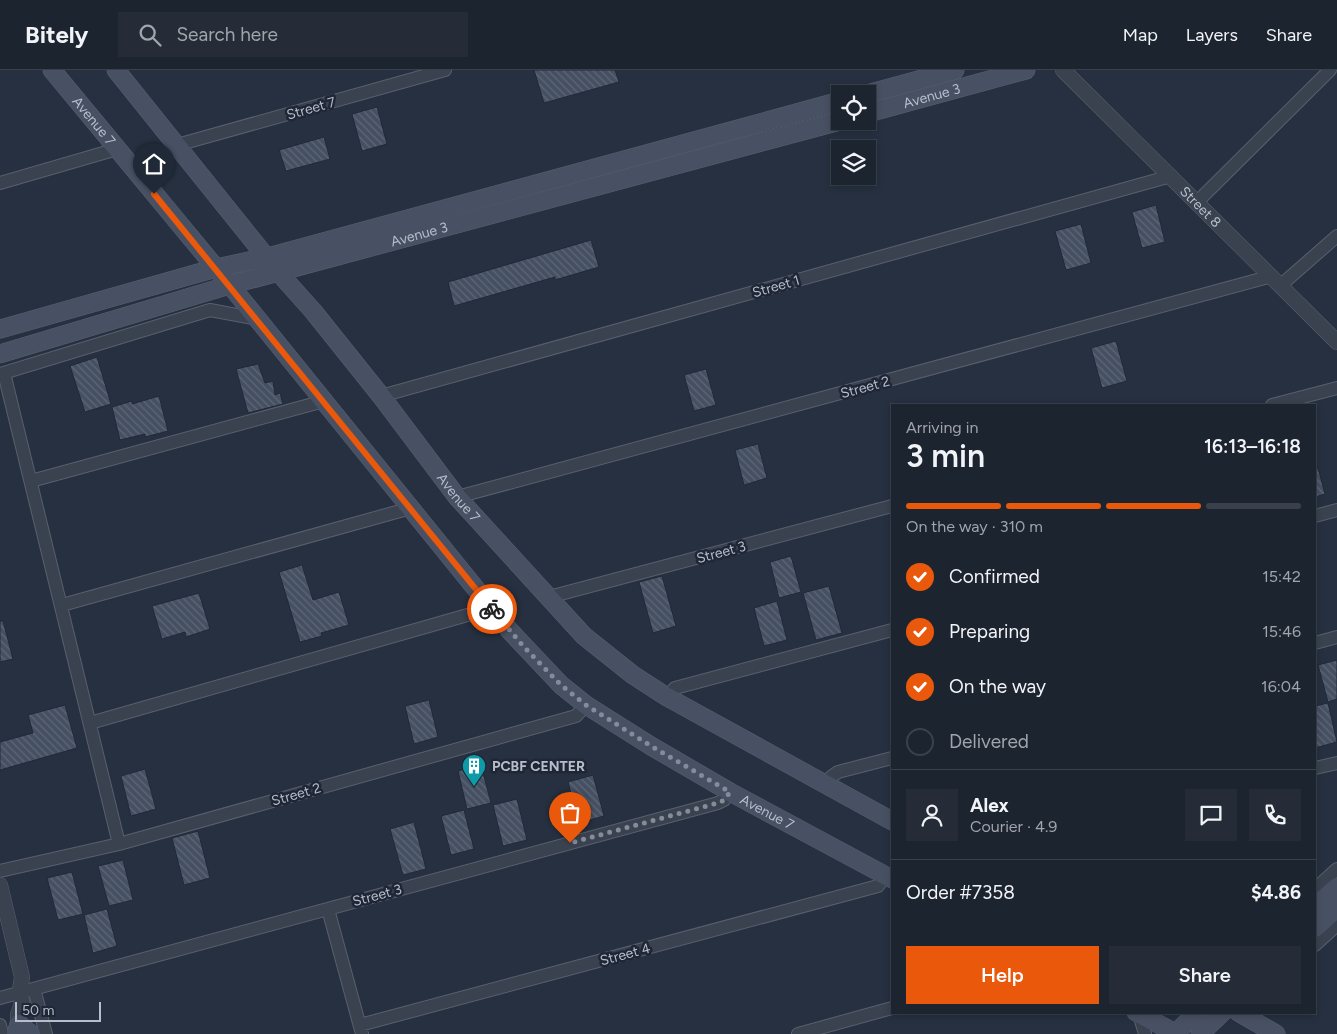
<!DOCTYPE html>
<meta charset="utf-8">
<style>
body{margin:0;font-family:Figtree,sans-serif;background:#252c38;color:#f1f3f6;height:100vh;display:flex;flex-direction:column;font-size:19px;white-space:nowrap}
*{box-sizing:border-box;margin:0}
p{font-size:16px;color:#a0a4ab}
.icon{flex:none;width:28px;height:28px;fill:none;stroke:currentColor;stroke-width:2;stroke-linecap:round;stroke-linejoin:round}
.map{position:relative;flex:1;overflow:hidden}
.side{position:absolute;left:891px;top:334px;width:425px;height:610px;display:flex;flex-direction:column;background:#1c2430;border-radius:0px;box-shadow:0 2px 8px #0003,0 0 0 1px #3a414c}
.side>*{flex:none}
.tools{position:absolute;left:831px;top:15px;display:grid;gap:10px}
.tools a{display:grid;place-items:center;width:45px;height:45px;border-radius:0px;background:#1c2430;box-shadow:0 2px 8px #0003,0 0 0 1px #3a414c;font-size:25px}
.scale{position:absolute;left:15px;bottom:12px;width:86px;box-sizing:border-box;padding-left:5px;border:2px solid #b7bdcb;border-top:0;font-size:14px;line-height:18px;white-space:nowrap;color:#b7bdcb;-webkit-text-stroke:4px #1f2736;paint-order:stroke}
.pin{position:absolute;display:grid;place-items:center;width:42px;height:42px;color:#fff;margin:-51px -21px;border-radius:50% 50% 50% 0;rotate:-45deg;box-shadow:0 0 5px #0007}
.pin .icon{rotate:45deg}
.courier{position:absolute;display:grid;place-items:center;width:50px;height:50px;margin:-25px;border:4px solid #ea580c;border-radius:50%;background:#fff;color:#222;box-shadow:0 1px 6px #0007}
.overview em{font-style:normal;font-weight:600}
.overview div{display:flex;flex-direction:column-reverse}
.overview{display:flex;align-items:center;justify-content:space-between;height:85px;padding:0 15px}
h1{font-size:32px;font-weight:600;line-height:38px}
.bar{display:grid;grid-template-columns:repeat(4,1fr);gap:8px 5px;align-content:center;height:60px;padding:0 15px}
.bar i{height:6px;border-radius:4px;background:#3a414c}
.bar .on{background:#ea580c}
.bar p{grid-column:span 4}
.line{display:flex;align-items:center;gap:12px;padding:0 15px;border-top:1px solid #3a414c}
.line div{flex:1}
.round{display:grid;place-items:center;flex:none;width:52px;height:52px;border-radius:0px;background:#252c38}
ol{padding:0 15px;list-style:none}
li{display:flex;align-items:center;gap:15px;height:55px}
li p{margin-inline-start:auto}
li .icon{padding:5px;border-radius:50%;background:#ea580c;color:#fff;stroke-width:4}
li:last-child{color:#a0a4ab}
li i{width:28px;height:28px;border:2px solid #3a414c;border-radius:50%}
.action{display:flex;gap:10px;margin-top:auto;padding:10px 15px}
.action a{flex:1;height:58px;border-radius:0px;background:#ea580c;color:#fff;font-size:20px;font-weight:600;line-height:58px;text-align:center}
.action a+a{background:#252c38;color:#f1f3f6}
header{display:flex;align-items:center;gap:30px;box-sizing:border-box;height:70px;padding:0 25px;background:#1c2430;border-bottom:1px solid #3a414c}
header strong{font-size:24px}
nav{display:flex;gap:28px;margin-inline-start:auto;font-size:18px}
.search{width:350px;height:45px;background:#252c38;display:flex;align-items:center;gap:12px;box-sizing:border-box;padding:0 18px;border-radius:0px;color:#a0a4ab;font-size:19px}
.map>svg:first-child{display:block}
</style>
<header>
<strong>Bitely</strong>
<div class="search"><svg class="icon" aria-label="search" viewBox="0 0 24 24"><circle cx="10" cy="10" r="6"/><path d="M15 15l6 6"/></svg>Search here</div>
<nav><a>Map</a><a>Layers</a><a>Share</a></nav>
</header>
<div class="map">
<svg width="1337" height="964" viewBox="0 0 1337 964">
<defs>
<pattern id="building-back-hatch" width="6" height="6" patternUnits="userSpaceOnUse" patternTransform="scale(1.25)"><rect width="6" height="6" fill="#455062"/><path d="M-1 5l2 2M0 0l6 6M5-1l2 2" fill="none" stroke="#5e6777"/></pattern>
</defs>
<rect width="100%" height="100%" fill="#263040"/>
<path fill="url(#building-back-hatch)" stroke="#212938" d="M534 0H615L619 12 544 33Z
M377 37 387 74 362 81 352 44Z
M324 67 330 89 286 101 279 80Z
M1156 135 1165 172 1142 178 1132 142Z
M1081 154 1091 193 1066 200 1055 161Z
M591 170 599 197 555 210V207L454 236 448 212Z
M1116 271 1127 311 1102 318 1091 278Z
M97 287 111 334 85 342 70 296Z
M258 294 265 313 273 311 275 325 280 323 283 334 248 343 236 299Z
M706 299 716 335 694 341 684 305Z
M159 326 168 361 145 367V364L120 370 112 337 132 331V334Z
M758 374 767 408 744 415 735 380Z
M1318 398 1325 424 1315 427V399Z
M791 486 801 522 779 528 770 492Z
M302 495 313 530 339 522 349 555 321 563 322 566 300 572 279 502Z
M662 506 676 556 653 563 639 512Z
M829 516 842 563 816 570 803 523Z
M199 523 210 559 186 567 185 562 162 569 152 536Z
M777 531 787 570 764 576 754 538Z
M0 551H3L13 589 0 592Z
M1337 590V629L1328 632 1318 595Z
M429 630 438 667 414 674 405 636Z
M1328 633 1337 672 1315 678V636Z
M65 635 77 678 0 700V672L33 663 28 645Z
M481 695 491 733 467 739 458 701Z
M145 699 156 739 131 746 121 706Z
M593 705 604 746 579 753 568 712Z
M517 729 527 770 503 776 493 735Z
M464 740 474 779 451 785 441 746Z
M414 752 426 799 403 805 390 759Z
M198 761 210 808 184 815 172 768Z
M123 790 133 830 109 836 98 796Z
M72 802 83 844 58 850 47 808Z
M107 839 117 876 93 883 84 845Z"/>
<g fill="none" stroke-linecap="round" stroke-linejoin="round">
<g stroke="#58606e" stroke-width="14">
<path id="minor" d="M177 75 445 0
M0 113 117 79
M1197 132 1330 0
M1281 215 1337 166
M4 303 119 774
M0 304 210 240 258 249
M381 326 1171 106
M1272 335 1337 318
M31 411 324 331
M457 427 1272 206
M1315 446 1337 440
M549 527 892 436
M62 535 411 438
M1315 573 1337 567
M667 627 675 618 892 560
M90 653 492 538
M1315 698 1337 693
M827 715 831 707 838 702 892 688
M0 801 119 774 576 646 586 635
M1315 819 1337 799
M328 839 362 964
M1315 875 1337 855
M34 919 46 964
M0 928 718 733 724 730 730 722
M1139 944 1145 964
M0 955 2 964
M360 955 878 816 885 805
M798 964 892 938"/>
</g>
<g stroke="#58606e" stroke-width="16">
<g id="tertiary">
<path id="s1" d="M1063 0 1337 272"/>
<path d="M0 815 22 907 20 920 22 933 18 945 19 954"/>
</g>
</g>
<g stroke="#58606e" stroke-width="19">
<g id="secondary">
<path id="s2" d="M52 0 230 215 510 561 561 615 586 635 651 676 730 722 892 809"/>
<path id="s3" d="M116 0 279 203 313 241 381 326 457 427 584 566 633 605 667 627 892 751"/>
<path d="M867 24 955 0"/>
<path id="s4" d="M868 43 1026 0"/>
<path d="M0 259 216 198 268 187 840 31"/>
<path id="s5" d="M0 284 230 215 840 51"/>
<path d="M1315 836 1337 817"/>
<path d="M1315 858 1337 838"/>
<path d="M1136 942 1177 964"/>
<path d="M1238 942 1276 964"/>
<path d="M16 964 19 954 31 964"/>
<path d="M1175 964 1197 942"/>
<path d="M1200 964 1223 942"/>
</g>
</g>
<use href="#minor" stroke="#3a4250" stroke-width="12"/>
<use href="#tertiary" stroke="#3a4250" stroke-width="15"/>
<use href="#secondary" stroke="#485163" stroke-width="18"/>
</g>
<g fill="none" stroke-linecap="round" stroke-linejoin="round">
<path stroke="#848c9a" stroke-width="5" stroke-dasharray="0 9" d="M492 539 524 577 561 615 586 635 651 676 730 722 724 730 718 733 570 773"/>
<path stroke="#ea580c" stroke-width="6" d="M154 124 492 539"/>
</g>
<defs>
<g id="building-pin" transform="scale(1.25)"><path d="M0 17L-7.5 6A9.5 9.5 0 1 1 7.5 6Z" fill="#0f9aa8" stroke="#1f2736"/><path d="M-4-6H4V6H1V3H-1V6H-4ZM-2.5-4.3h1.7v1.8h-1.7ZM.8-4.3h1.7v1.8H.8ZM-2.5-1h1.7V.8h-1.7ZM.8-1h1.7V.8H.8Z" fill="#fff"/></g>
</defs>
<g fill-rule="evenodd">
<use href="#building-pin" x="474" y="696"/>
</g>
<g text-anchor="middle" stroke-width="5" stroke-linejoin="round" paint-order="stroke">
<g font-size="14" fill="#b7bdcb" stroke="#1f2736">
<text dy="5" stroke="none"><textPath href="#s4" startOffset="66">Avenue 3</textPath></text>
<text transform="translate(311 38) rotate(-16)" y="5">Street 7</text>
<text dy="5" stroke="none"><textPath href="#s2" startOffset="66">Avenue 7</textPath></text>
<text dy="5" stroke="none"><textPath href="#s1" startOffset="194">Street 8</textPath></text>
<text dy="5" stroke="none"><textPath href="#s5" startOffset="436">Avenue 3</textPath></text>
<text transform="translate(776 216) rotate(-16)" y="5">Street 1</text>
<text transform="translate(865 317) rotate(-15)" y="5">Street 2</text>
<text dy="5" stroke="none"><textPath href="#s3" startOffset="548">Avenue 7</textPath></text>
<text transform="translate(721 482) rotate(-15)" y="5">Street 3</text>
<text transform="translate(296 724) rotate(-16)" y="5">Street 2</text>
<text dy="5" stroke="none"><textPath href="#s2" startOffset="1041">Avenue 7</textPath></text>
<text transform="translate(377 825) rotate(-15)" y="5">Street 3</text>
<text transform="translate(625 884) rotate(-15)" y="5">Street 4</text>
</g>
<g font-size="14" font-weight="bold" fill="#b7bdcb" stroke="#1f2736" text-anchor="start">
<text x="492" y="701">PCBF CENTER</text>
</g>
</g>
</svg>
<div class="tools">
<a><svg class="icon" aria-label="locate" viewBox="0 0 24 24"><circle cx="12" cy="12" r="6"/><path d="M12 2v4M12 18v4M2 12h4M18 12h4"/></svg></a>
<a><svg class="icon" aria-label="layers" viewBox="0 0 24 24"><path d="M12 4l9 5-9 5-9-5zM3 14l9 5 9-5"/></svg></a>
</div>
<div class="scale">50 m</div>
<div class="pin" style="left:570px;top:773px;background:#ea580c"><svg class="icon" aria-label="bag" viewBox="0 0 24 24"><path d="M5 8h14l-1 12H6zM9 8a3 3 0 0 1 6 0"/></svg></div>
<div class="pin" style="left:154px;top:124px;background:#1f2937"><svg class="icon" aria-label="home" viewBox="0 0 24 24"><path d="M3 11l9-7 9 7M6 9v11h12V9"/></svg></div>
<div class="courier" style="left:492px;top:539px"><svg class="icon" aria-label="bike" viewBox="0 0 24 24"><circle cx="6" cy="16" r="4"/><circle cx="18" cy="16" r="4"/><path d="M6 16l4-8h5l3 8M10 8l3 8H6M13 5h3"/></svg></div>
<section class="side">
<div class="overview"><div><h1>3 min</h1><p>Arriving in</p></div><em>16:13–16:18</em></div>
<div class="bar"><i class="on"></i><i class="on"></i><i class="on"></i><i></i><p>On the way · 310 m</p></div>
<ol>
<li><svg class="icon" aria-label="check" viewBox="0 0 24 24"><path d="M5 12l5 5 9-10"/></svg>Confirmed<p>15:42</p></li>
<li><svg class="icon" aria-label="check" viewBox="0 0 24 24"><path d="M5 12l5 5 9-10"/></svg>Preparing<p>15:46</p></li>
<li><svg class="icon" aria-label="check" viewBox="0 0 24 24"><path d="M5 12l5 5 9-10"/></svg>On the way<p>16:04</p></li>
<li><i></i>Delivered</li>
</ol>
<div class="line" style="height:90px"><a class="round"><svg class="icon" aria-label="person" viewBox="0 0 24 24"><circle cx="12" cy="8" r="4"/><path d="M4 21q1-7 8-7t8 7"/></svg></a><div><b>Alex</b><p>Courier · 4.9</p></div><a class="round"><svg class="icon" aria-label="chat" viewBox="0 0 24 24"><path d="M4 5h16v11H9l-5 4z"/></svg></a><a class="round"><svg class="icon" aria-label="phone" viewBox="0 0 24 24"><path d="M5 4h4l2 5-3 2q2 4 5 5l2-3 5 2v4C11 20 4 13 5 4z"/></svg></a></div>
<div class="line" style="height:65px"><div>Order #7358</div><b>$4.86</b></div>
<div class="action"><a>Help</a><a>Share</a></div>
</section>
</div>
